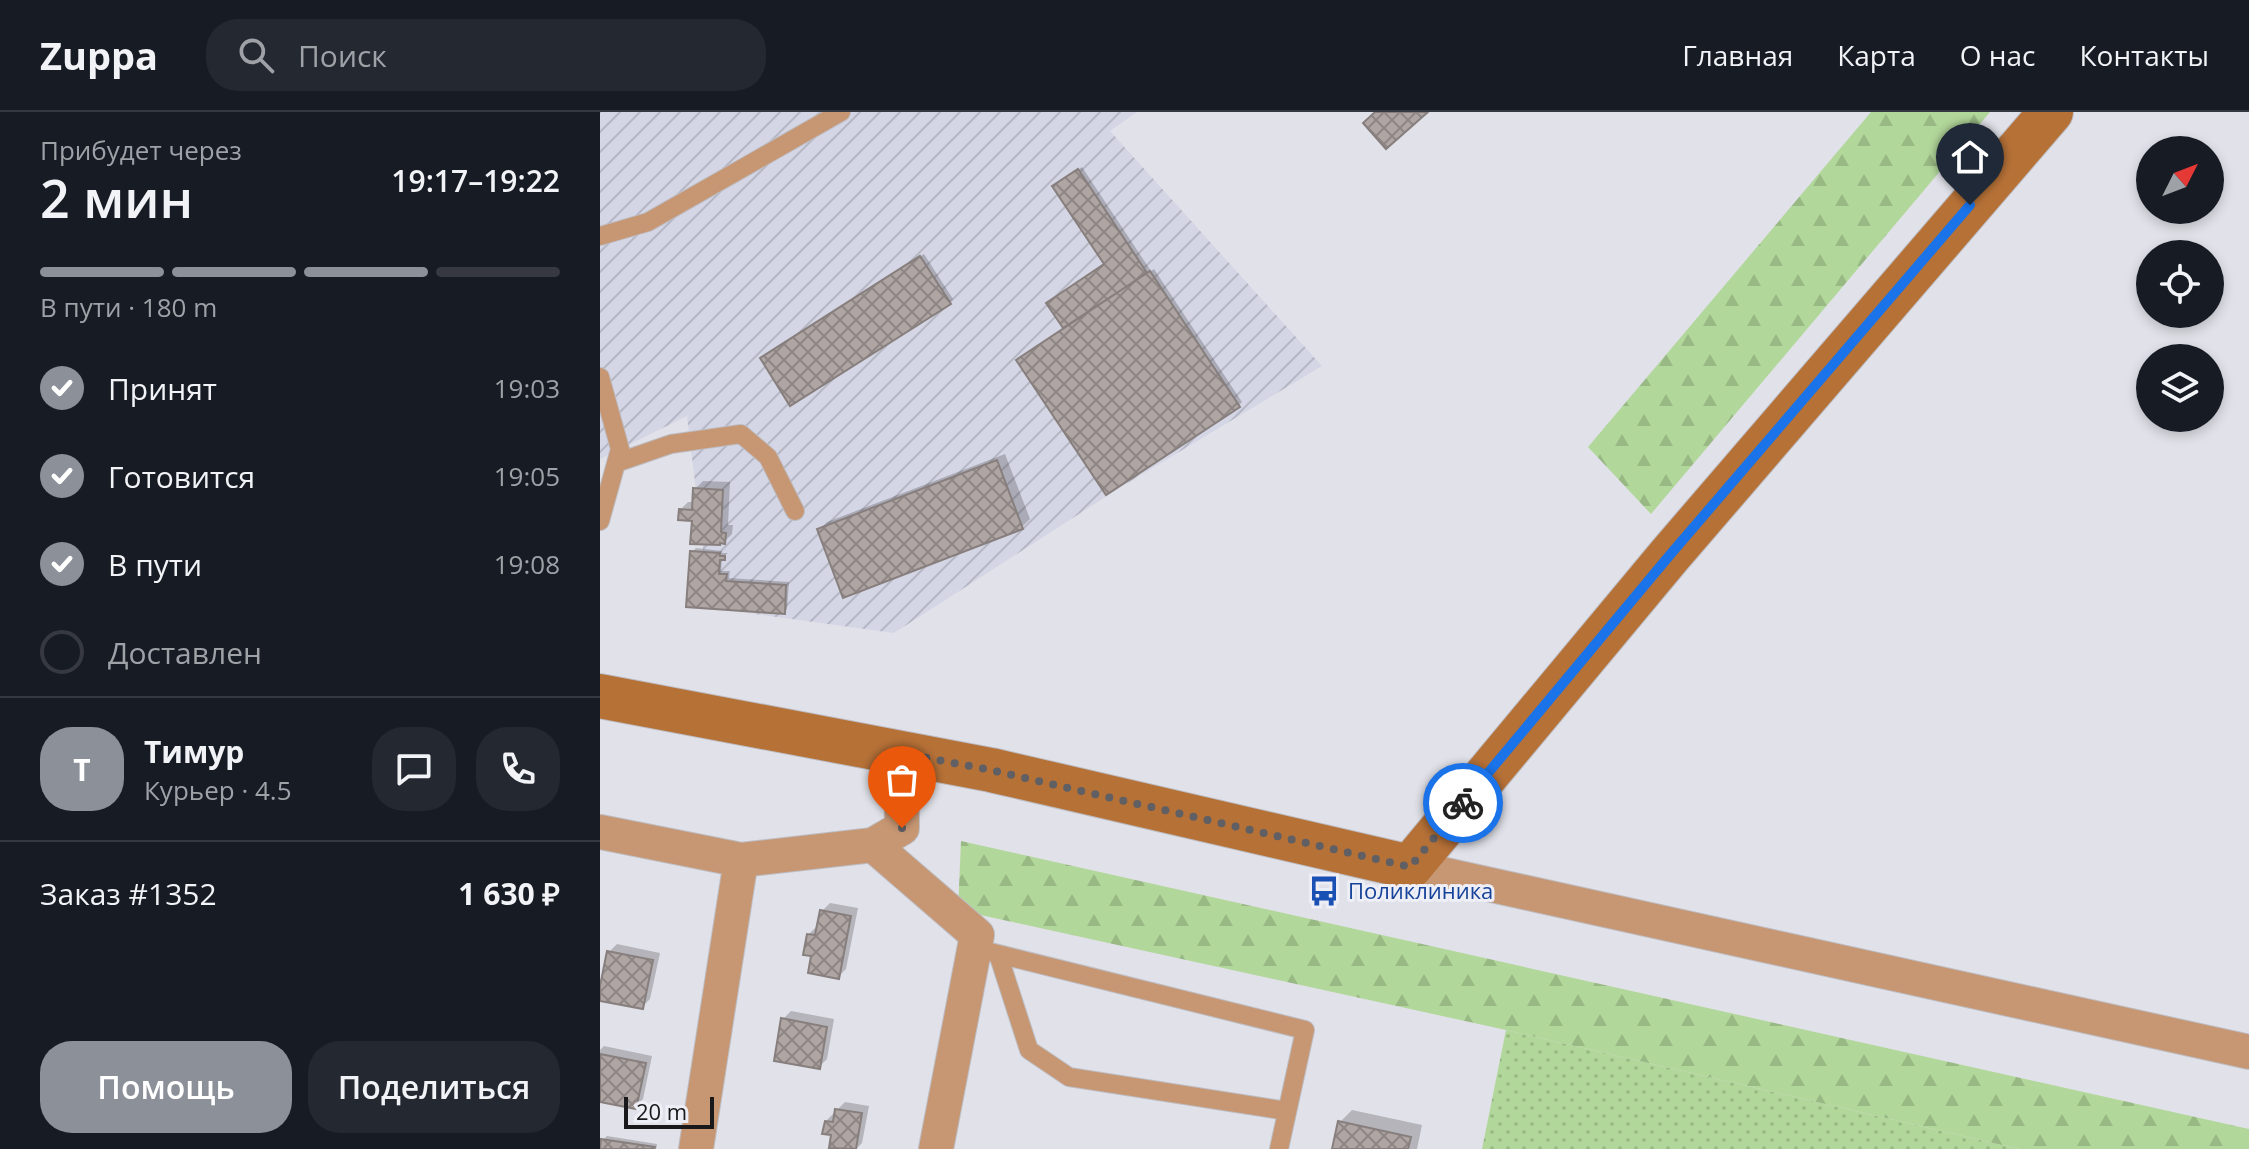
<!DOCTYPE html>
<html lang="ru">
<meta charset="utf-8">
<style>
body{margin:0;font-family:"Open Sans",sans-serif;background:#242831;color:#f1f3f6;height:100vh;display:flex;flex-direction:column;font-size:30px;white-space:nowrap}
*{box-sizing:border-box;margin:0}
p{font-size:26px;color:#9ea1a6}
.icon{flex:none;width:44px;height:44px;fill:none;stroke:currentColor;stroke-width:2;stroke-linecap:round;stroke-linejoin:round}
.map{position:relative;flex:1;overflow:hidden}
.details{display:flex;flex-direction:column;background:#171b24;width:600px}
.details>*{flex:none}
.needle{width:52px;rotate:48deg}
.controls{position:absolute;left:1536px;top:24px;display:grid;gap:16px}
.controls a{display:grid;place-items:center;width:88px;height:88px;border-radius:50%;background:#171b24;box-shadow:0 4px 12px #0003;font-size:40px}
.scale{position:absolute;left:24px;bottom:20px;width:90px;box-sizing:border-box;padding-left:8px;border:4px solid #19191c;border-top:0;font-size:22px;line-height:28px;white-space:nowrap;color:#19191c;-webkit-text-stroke:6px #eeeef6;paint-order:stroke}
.pin{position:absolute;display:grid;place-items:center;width:68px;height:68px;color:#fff;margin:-82px -34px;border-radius:50% 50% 50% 0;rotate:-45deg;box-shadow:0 0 8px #0007}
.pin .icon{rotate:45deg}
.courier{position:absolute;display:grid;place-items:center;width:80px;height:80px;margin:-40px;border:6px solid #1a73e8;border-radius:50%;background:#fff;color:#222;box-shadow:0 2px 10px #0007}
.summary em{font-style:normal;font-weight:600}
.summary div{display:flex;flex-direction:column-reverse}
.summary{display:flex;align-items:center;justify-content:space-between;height:136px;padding:0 40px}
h1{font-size:52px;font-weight:600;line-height:60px}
.bar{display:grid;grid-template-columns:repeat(4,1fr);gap:12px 8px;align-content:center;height:96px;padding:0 40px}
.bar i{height:10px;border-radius:6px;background:#363941}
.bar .on{background:#8c9099}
.bar p{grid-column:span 4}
.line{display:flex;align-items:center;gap:20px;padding:0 40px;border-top:2px solid #363941}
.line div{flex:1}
.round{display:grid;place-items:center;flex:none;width:84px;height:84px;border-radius:32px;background:#242831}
ol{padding:0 40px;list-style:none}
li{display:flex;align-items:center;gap:24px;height:88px}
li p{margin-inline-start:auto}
li .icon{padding:8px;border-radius:50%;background:#8c9099;color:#fff;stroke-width:4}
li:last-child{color:#9ea1a6}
li i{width:44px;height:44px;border:4px solid #363941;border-radius:50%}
.primary-button{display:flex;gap:16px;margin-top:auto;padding:16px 40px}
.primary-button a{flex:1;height:92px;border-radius:32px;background:#8c9099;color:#fff;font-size:32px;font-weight:600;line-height:92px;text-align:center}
.primary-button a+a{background:#242831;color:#f1f3f6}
header{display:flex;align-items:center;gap:48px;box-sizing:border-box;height:112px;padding:0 40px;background:#171b24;border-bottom:2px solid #363941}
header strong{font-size:38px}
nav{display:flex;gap:44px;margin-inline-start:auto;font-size:28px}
.search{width:560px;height:72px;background:#242831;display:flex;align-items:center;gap:20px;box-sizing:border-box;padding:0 28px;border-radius:32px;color:#9ea1a6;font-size:30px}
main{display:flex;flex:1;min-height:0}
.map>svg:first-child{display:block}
</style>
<header>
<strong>Zuppa</strong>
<div class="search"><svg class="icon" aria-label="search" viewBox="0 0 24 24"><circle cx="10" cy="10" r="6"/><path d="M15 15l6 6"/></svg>Поиск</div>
<nav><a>Главная</a><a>Карта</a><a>О нас</a><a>Контакты</a></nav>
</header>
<main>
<section class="details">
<div class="summary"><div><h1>2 мин</h1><p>Прибудет через</p></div><em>19:17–19:22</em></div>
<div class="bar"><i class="on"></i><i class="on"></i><i class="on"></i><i></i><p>В пути · 180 m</p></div>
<ol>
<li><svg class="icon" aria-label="check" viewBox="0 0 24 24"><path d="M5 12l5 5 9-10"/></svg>Принят<p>19:03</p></li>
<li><svg class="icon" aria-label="check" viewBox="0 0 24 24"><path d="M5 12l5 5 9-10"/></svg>Готовится<p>19:05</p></li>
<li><svg class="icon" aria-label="check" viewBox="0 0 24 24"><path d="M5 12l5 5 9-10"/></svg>В пути<p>19:08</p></li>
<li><i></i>Доставлен</li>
</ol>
<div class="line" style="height:144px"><b class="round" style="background:#8c9099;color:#fff">Т</b><div><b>Тимур</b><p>Курьер · 4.5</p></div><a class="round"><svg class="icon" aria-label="chat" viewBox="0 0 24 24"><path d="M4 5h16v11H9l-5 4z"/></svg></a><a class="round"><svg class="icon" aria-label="phone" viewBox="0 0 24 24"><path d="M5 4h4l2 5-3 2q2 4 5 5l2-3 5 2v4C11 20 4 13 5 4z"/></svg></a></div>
<div class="line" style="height:104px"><div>Заказ #1352</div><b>1 630 ₽</b></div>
<div class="primary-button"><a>Помощь</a><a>Поделиться</a></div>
</section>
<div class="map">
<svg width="1649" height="1037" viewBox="0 0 1649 1037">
<defs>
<pattern id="industrial-furrows" width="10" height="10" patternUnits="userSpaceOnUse" patternTransform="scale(2)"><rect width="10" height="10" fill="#d5d6e5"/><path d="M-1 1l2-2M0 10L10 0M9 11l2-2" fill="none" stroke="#b6b7c4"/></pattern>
<pattern id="grass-dots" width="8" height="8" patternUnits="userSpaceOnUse" patternTransform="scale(2)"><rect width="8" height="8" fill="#b2d79a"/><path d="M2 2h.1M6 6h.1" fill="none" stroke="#98b884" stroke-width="1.8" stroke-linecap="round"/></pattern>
<pattern id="forest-firs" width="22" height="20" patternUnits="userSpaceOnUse" patternTransform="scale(2)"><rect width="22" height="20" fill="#b2d79a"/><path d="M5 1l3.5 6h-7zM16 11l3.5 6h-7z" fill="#98b884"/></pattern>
<pattern id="building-cross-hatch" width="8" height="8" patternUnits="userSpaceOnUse" patternTransform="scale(2)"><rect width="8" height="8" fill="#afa6a4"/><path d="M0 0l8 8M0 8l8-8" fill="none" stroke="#8e8685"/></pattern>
</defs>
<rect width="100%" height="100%" fill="#e1e1e9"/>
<path fill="url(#industrial-furrows)" d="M0 0H537L510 19 722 254 521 375 294 521 110 496 87 304 0 347Z"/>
<path fill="url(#grass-dots)" d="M906 918 1419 1037H882Z"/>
<path fill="url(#forest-firs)" d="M1271 0H1390L1051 402 988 335Z
M361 729 1649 1017V1037H1419L906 918 358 798Z"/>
<path fill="#0003" d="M482 55 551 159 554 157 642 290 639 293 465 216 449 191 506 152 458 71Z
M324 142 353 187 349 191 166 243Z
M405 342 430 407 422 415 219 418 227 410Z
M103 369 130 370 128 413H133L132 422 124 430 80 398 88 390H95V377Z
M96 436 122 439V441H128L122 446 121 459H130L129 466 189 470 187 497 184 500 88 493 92 440Z
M230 791 258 796 246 857 238 865 214 843 208 823 216 815H219L222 799Z
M17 832 60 841 50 887 42 895 0 887 9 840Z
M191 899 234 907 227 947 219 955 183 907Z
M4 934 52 944 43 987 35 995 0 988V938Z
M245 990 269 994 262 1031 256 1037 231 1035 233 1021 226 1009Z
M752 998 822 1013 817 1037H734L740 1010Z
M7 1024 57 1032 56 1037H2L3 1028Z"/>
<path fill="url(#building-cross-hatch)" stroke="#877f7d" stroke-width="2" d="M775 0H828L786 37 763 11Z
M478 57 547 161 463 216 446 191 504 152 452 74Z
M320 144 351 192 190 294 160 246Z
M550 159 640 295 506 383 416 248Z
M397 348 423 417 243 486 217 417Z
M93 376 123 378 121 420 126 421 125 432 120 431V433L90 432 92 409 78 408 79 397 92 398Z
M90 439 120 441V444H125V448H120L119 462H127L126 469 186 473 185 502 86 495Z
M220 798 251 804 239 867 208 861 211 844 203 843 207 822 215 823Z
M7 839 53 848 43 897 0 889V874Z
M181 906 227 915 220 957 174 949Z
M0 942 46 951 36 997 0 990Z
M235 997 262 1001 256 1037 229 1036 231 1023 222 1022 225 1009 233 1010Z
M738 1009 811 1025 808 1037H732Z
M1 1027 55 1035 54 1037H0Z"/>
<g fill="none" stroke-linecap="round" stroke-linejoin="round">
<g stroke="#bdbdc4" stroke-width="20">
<path id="lane" d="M0 124 48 110 241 0
M0 265 20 337 0 409
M16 351 71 332 141 322 168 345 195 399
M374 836 705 918 679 1037
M398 842 429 938 469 965 687 999"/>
</g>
<g stroke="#bdbdc4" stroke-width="36">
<path id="street" d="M0 720 141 748 273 733 302 716 301 641
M273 733 377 823 336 1037
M810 755 1649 940
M96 1037 141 748"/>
</g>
<g stroke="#bdbdc4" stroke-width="46">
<path id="secondary" d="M0 584 391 658 810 755 1069 444 1451 0"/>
</g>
<use href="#lane" stroke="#c79773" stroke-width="18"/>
<use href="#street" stroke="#c79773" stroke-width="34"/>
<use href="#secondary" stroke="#b67137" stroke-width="44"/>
</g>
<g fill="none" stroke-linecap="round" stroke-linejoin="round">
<path stroke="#5f5f64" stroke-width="8" stroke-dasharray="0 14.4" d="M302 716 301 641 391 658 810 755 863 691"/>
<path stroke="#1a73e8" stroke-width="10" d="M863 691 1069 444 1370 93"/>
</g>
<defs>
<g id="bus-bare" transform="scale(2.4)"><path d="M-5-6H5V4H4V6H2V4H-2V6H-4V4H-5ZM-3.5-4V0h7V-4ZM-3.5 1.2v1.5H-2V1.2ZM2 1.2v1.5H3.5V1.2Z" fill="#1a4fb4" stroke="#eeeef6" stroke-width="2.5" paint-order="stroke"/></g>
</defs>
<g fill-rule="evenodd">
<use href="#bus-bare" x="724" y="779"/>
</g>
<g text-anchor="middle" stroke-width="6" stroke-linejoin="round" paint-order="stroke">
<g font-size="22" fill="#164399" stroke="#eeeef6" text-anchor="start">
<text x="748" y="787">Поликлиника</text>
</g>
</g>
</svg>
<div class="controls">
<a><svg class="needle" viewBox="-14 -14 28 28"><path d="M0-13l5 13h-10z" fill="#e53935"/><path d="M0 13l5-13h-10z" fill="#9ea1a6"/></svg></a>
<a><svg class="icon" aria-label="locate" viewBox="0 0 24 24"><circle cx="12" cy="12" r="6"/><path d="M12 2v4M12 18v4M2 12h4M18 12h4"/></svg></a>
<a><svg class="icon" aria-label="layers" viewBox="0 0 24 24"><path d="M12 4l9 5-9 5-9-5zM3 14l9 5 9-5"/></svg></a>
</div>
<div class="scale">20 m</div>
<div class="pin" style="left:302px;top:716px;background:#ea580c"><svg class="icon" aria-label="bag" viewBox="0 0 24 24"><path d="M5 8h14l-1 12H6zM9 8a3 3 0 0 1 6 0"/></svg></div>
<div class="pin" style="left:1370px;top:93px;background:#1f2937"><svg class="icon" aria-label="home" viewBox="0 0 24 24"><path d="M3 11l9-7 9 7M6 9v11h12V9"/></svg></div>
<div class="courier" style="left:863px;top:691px"><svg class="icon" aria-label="bike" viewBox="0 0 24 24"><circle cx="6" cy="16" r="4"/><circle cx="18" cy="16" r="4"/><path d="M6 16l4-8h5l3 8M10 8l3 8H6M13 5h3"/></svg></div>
</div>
</main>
